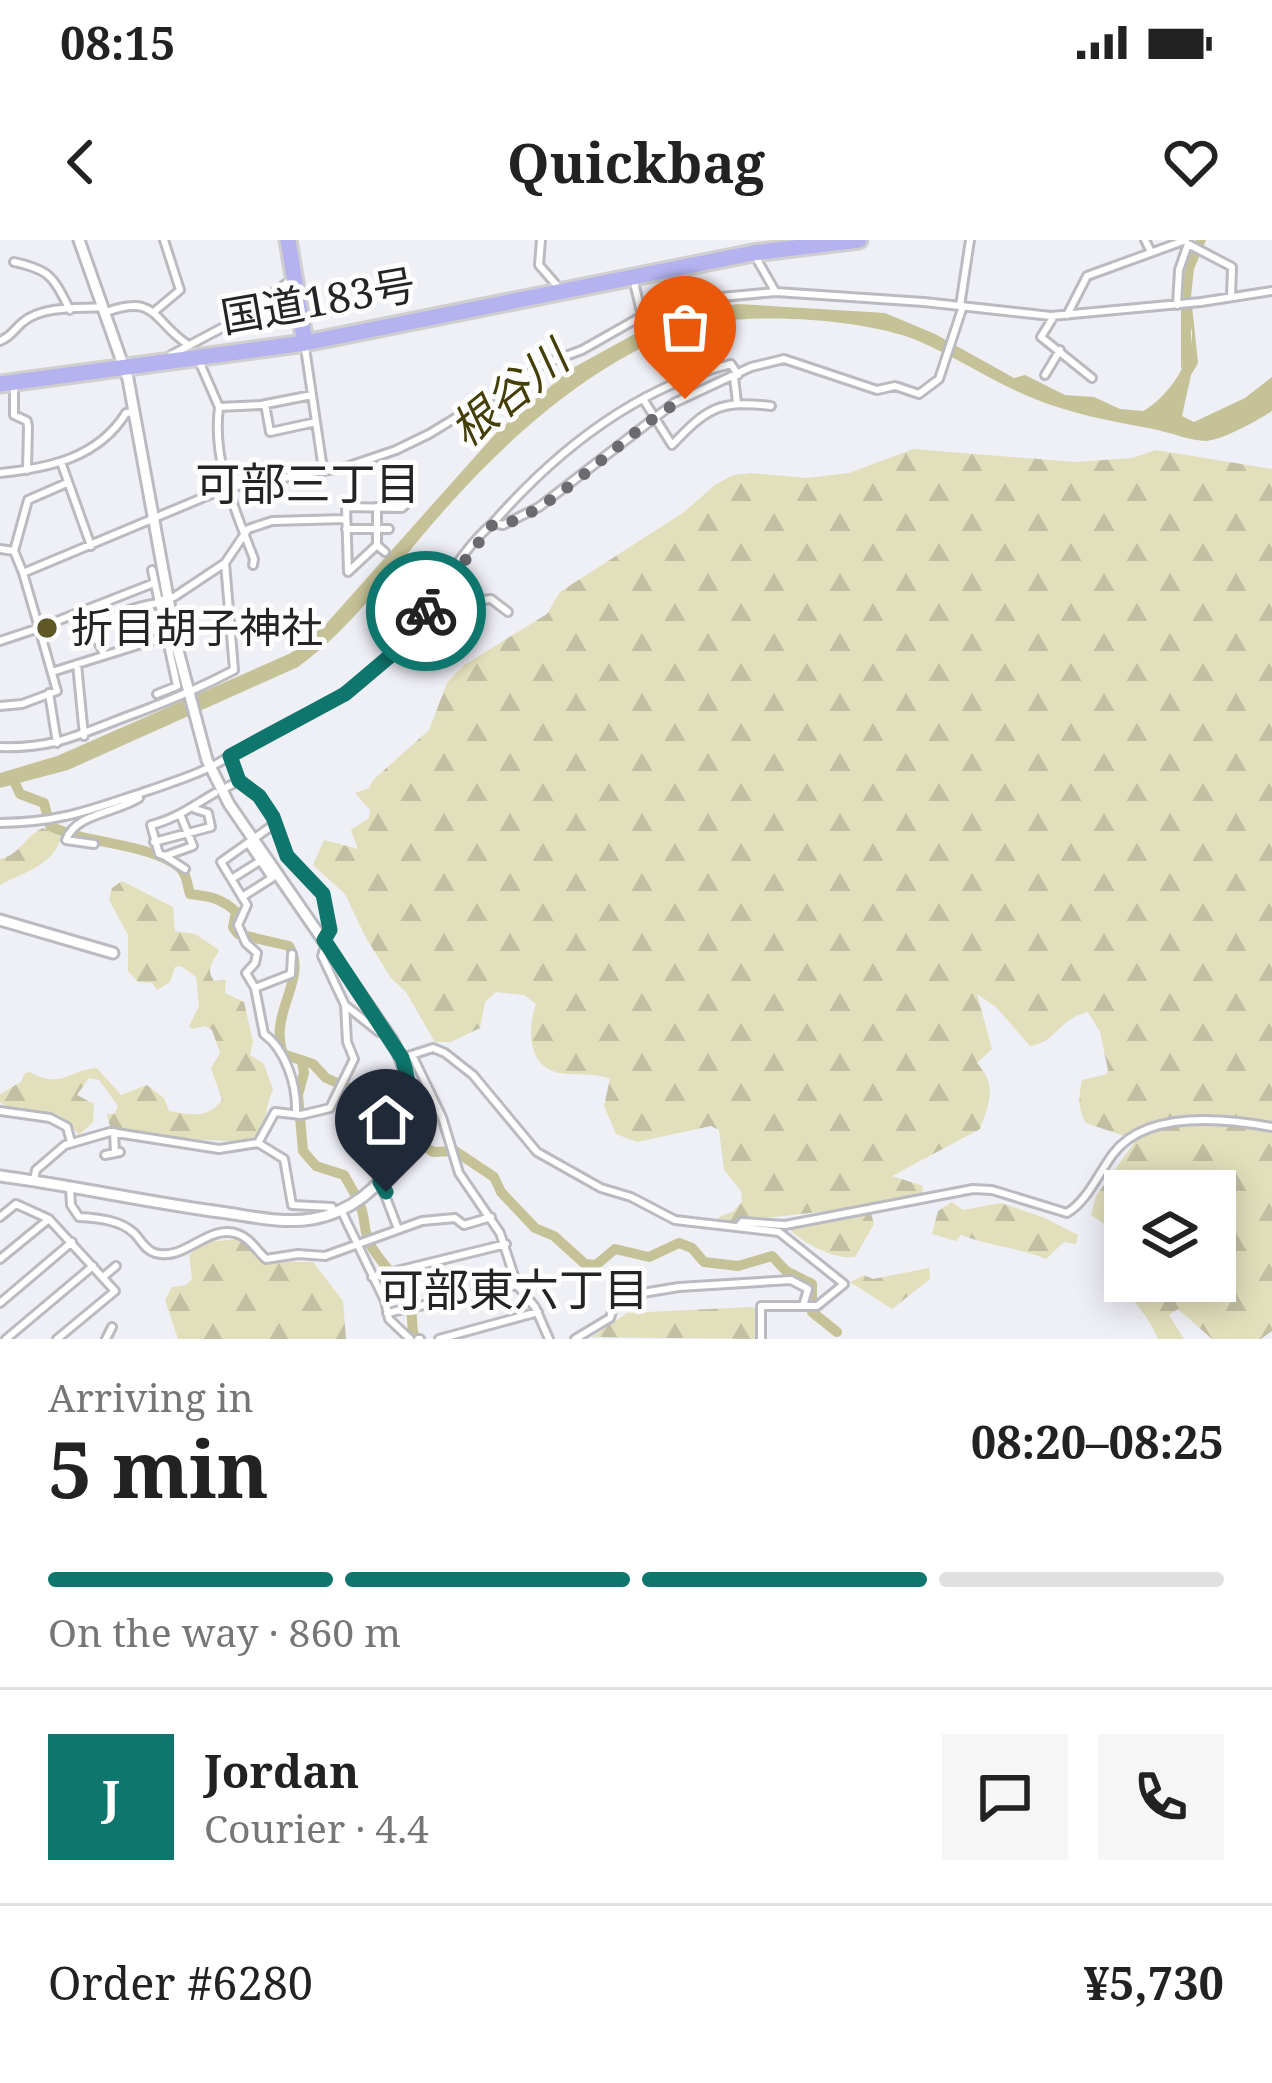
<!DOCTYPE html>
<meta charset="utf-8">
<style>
body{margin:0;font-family:"Noto Serif","Noto Sans JP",serif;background:#f6f6f6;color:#222;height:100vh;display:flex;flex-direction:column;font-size:45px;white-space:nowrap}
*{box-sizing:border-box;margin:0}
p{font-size:39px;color:#767676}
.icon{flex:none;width:66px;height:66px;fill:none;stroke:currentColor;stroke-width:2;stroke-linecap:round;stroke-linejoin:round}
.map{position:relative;height:1099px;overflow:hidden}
.drawer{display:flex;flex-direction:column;background:#fff;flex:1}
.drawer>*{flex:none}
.fabs{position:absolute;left:1104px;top:930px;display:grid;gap:24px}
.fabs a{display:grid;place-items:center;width:132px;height:132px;border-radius:0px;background:#fff;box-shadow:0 6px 30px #0003;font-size:60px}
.pin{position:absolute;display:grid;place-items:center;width:102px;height:102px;color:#fff;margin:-123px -51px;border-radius:50% 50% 50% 0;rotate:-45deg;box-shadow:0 0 12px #0007}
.pin .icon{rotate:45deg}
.courier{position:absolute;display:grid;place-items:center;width:120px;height:120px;margin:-60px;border:9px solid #0f766e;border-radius:50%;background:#fff;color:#222;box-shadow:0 3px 15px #0007}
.overview em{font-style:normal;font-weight:700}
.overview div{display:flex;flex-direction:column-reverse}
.overview{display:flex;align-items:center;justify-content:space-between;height:204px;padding:0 48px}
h1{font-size:78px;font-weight:700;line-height:90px}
.bar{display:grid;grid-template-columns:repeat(4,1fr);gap:18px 12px;align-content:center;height:144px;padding:0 48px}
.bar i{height:15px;border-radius:9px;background:#e0e0e0}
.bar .selected{background:#0f766e}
.bar p{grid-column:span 4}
.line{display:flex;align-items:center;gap:30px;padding:0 48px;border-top:3px solid #e0e0e0}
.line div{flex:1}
.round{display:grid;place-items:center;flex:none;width:126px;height:126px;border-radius:0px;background:#f6f6f6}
.status{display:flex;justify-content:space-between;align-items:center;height:84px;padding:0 60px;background:#fff;direction:ltr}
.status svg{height:33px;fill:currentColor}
header{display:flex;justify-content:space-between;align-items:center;height:156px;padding:0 48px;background:#fff;font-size:54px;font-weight:700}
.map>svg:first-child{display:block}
</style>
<div class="status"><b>08:15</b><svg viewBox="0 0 49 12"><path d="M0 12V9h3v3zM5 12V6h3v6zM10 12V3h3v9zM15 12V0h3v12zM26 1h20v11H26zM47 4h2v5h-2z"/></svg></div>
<header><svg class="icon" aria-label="back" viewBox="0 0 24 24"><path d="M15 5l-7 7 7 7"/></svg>Quickbag<svg class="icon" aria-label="heart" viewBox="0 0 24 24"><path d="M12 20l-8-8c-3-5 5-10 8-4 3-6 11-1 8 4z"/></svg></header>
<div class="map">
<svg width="1272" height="1099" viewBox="0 0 1272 1099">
<defs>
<pattern id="forest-firs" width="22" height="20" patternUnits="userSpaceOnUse" patternTransform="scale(3)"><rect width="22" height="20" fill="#e2dfbc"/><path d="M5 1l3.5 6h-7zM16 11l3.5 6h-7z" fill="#c2bfa2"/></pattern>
</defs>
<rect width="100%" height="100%" fill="#efeff6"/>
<path fill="url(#forest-firs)" d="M913 209 1075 222 1132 218 1156 210 1272 229V1091L1261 1099H1212L1178 1069 1169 1075 1184 1099H1158C1142 1058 1109 1054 1125 1002V1041H1215V951H1125V998L1091 975 1096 956 1136 900 1086 883C1077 868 1079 856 1082 840L1107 834 1108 830 1100 792 1088 772C1056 780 1058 802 1030 806L996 767 977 754 992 809 977 823C998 846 989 863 980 889L892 936 923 946 922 953 869 966 732 982 717 978 734 971 742 961 741 951 724 930 719 890 711 886 637 902 616 894 604 866 610 839C593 832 576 836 559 833 526 826 528 787 536 764L524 755 496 752 485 762 480 788 451 802H435L406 752 391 738 366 698 345 654 313 625 324 600 358 609 351 590 369 578 370 570 355 553 369 548 373 540 429 490 447 443 464 425 547 374 560 352 684 272 715 245 733 235 751 233 807 238 849 233Z
M43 588 61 597C54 626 23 632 0 645V619C22 614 25 595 43 588Z
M122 641 173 667 175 691 195 694 219 710C213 723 205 728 214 741L226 740 225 753 244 762 253 802 250 815 264 824 273 850C262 871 272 883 249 902L161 898 110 887 107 874H114L118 866 99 840 89 838 77 855 94 864 93 882 79 895 66 880 12 871 0 862V854L21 842 25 833 30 832C61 850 68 830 97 828L121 855 147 845 164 858 169 871C190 875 208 879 222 860L211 828 220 813 212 790 205 786 192 789 189 786 199 766 196 737 181 726 175 727 170 742 157 750 152 743 138 742 128 731V695L109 660 112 648Z
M952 962 963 970 1001 963 1045 978 1078 995 1076 1004 1064 1002 1046 1019C1017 1007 989 1006 961 995L956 1001 932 994 938 971Z
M871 973 874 984 855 1017C835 1020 806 1004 791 991L797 986Z
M238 999 266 1021 313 1022 343 1061 346 1099H178L165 1060 172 1047 186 1045 192 1039 189 1015 207 1002Z
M929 1028 930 1039 892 1069 850 1042 864 1035 873 1039Z
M752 1067 758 1071V1099L592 1097 627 1073Z"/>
<path fill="#c6c297" d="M1196 0H1206L1194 29 1191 56 1198 123 1191 135 1182 176 1194 182 1245 158 1272 137V171C1259 180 1222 200 1206 201 1191 201 1169 192 1153 189 1110 181 1071 174 1030 157 991 141 955 116 916 100 862 78 729 69 675 92 581 132 507 199 440 275 394 327 355 386 298 427L68 530 0 548V533L57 516 291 413 326 384 497 192 571 129 658 81 689 71 738 64 885 73 935 94 1014 138 1025 135 1065 155 1094 157 1120 169 1143 171C1167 158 1193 121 1192 92 1191 83 1185 74 1184 65 1181 43 1186 19 1196 0Z"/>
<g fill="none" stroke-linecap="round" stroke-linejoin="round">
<path stroke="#c6c297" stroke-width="10" d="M1186 126V61
M13 539 20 554 44 563 50 586C85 604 149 603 179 627 187 634 187 644 190 654 208 656 222 658 236 672L233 687 238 694 289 706C309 739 268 772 283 814L313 824 326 838 366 855 387 891 402 890 433 912 455 911 494 937 501 952 535 988 554 996 585 1024 596 1025 615 1009 649 1017 679 1003 692 1008 704 1022 738 1026 772 1016 786 1031 812 1044V1072L837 1092
M302 822 304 833 298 855 303 911 316 926 344 935 356 956
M360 965C366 978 363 992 370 1004 381 1025 399 1037 409 1060 414 1073 410 1086 415 1099"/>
<g stroke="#babac0" stroke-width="12">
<path id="street" d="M541 0 539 25 559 48
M1145 0 1151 12
M1188 4 1232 27 1231 57
M755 16 775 51
M14 22C51 30 53 37 70 70
M633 38 642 76
M1177 65 1179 30 1188 4
M960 66 970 0
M155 71 180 50 164 0
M106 72C157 54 152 80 187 104
M1067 75 1087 36 1186 0
M1054 76 1041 97 1092 138
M0 101C12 96 14 89 23 82 43 65 81 69 103 67
M305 108 323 229
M171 115 233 82 291 40
M199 121 219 167 261 165 312 155
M738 135 731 124C635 148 557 210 493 283L503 285 539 267 674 163 751 127 784 119 877 150 895 146 919 154 939 139 963 66
M1045 135 1060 110
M734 137 737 163
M14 147V175L27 181 28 187 27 230
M645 162 672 205C707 168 719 160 771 166
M265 164 270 192 316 182
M219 167C212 221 235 269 254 319L253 325
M61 222 91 306
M0 233C49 228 98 218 126 173L134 172
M377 267V305L385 312
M346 289H389
M377 305 348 332 346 267 402 268 412 258
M0 309 14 311 23 333
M14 311 28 260 67 243
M459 326 461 331 456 343 474 361 491 359 508 372
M152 330 177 446 157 454
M158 361 174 357 225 323 248 289 272 281 345 279
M410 395 432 380 446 361 442 349
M0 401 39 388 23 333 226 248 346 227 396 210 429 194 544 124 582 110 642 76 678 61 776 52 924 62 1051 76 1201 62 1272 51
M104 414 93 391C113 374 133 367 158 363
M77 424 84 496
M55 431 164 397
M49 453 57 503
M0 466 22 464 57 451 39 388 154 343
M0 507C58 509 86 491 139 472 171 460 202 447 234 430L225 323
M231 515C285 480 343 463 390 417 430 378 450 319 493 283
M227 547 239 541
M180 574 193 606 165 616 159 614 151 585C176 579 194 565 215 553
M0 583C64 582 92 569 150 550 178 540 205 532 230 516L239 541 259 557 273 577 287 616 323 654 330 690 322 716 345 765 347 802 354 819 330 868 301 875 275 872 258 903
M273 585 221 622 247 665 238 685 246 703 257 713 255 723 246 733 255 748 264 794C286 810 297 846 296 872
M154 602 211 587 208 573 195 569
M94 604 66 600C76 573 116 573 139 558
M165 616 185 629
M233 638 260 621
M242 657 272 638 248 603
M255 748 291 734 292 714
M345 765 379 792 385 790
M412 815 442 877 459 933 500 993 517 1045 535 1067 549 1099
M402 818 433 808 445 813 473 835 537 912 601 948 631 957 675 980 779 992 844 1044 817 1066H761V1099
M0 871 50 878 67 887 71 902
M114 892 115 913
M105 915 120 912
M34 941 36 930 65 905 110 892 219 909 258 903 284 919 292 965 332 967 334 972
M380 942 398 989
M70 948 71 965 79 977C98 978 120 980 134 993 141 1000 145 1010 155 1013 185 1022 208 983 238 994 250 998 257 1011 266 1019L298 1014 325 1016 422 981 455 978 464 985 491 977
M341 970 385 1061 389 1079 410 1099
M0 977 16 964 49 979 115 1051 57 1099
M738 987 742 982 785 985 973 949 992 950 1067 973C1088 960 1098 934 1113 914 1146 870 1223 878 1272 887
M0 1019 49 979
M103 1037 116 1026
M372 1037 506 1004
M0 1063 72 1002
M387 1073 517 1045
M6 1099 93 1026
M106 1099 112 1087
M418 1099H420
M439 1099 538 1072
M575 1099 610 1078 614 1064 624 1056 679 1047 791 1040 808 1049 803 1066"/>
</g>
<g stroke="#babac0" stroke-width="15">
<path id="secondary" d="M0 680 113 713
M0 936C74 946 146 962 220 972 250 976 282 984 312 979 349 973 381 948 398 915 417 876 411 837 392 800L229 564 207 520 177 407 128 139 79 0"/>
</g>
<g stroke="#cfcfcf" stroke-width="21">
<path id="highway" d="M288 0 305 103
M0 144 305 103 753 13 859 0"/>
</g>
<use href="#street" stroke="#fff" stroke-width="6"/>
<use href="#secondary" stroke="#fff" stroke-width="9"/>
<use href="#highway" stroke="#b5b2f0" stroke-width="15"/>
</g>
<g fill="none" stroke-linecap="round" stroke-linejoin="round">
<path stroke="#6b6b6f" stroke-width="12" stroke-dasharray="0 21.6" d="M426 371 493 284C536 291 639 178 685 159"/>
<path stroke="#0f766e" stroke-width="15" d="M386 952 380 942C409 904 417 863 402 818L324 700 330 690 323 654 287 616 273 577 259 556 239 541 230 516 345 454 390 416 426 371"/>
</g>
<circle fill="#5d5825" stroke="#fdfdfe" stroke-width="4.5" cx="47" cy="388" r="12"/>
<g text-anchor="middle" stroke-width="10" stroke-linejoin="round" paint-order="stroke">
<g font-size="42" fill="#242427" stroke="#fdfdfe">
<text transform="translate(318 61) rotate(-10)" y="15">国道183号</text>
</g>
<g font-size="42" fill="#242427" stroke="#fdfdfe" text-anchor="start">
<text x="71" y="403">折目胡子神社</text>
</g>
<g font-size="45" font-style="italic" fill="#443f09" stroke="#fdfdfe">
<text transform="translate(509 154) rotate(-39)" y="16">根谷川</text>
</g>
<g font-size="45" fill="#242427" stroke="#fdfdfe">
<text x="308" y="260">可部三丁目</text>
<text x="514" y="1066">可部東六丁目</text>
</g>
</g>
</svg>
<div class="fabs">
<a><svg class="icon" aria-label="layers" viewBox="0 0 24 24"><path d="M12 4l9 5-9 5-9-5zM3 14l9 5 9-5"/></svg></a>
</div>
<div class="pin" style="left:685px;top:159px;background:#ea580c"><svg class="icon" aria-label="bag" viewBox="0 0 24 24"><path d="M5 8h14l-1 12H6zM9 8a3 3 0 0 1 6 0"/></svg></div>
<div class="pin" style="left:386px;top:952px;background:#1f2937"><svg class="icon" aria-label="home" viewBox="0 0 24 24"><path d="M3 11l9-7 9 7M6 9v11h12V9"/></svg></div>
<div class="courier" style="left:426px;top:371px"><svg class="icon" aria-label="bike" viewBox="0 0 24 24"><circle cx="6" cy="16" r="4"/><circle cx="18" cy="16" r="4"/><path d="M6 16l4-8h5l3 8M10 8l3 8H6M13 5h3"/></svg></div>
</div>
<section class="drawer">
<div class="overview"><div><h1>5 min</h1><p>Arriving in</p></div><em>08:20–08:25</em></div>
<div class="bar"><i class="selected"></i><i class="selected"></i><i class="selected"></i><i></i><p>On the way · 860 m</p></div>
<div class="line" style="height:216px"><b class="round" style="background:#0f766e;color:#fff">J</b><div><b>Jordan</b><p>Courier · 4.4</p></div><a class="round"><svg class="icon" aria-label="chat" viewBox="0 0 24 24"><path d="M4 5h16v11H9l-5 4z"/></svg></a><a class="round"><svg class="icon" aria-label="phone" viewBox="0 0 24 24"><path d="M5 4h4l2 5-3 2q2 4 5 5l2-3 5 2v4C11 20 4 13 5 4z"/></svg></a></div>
<div class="line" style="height:156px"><div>Order #6280</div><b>¥5,730</b></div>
</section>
